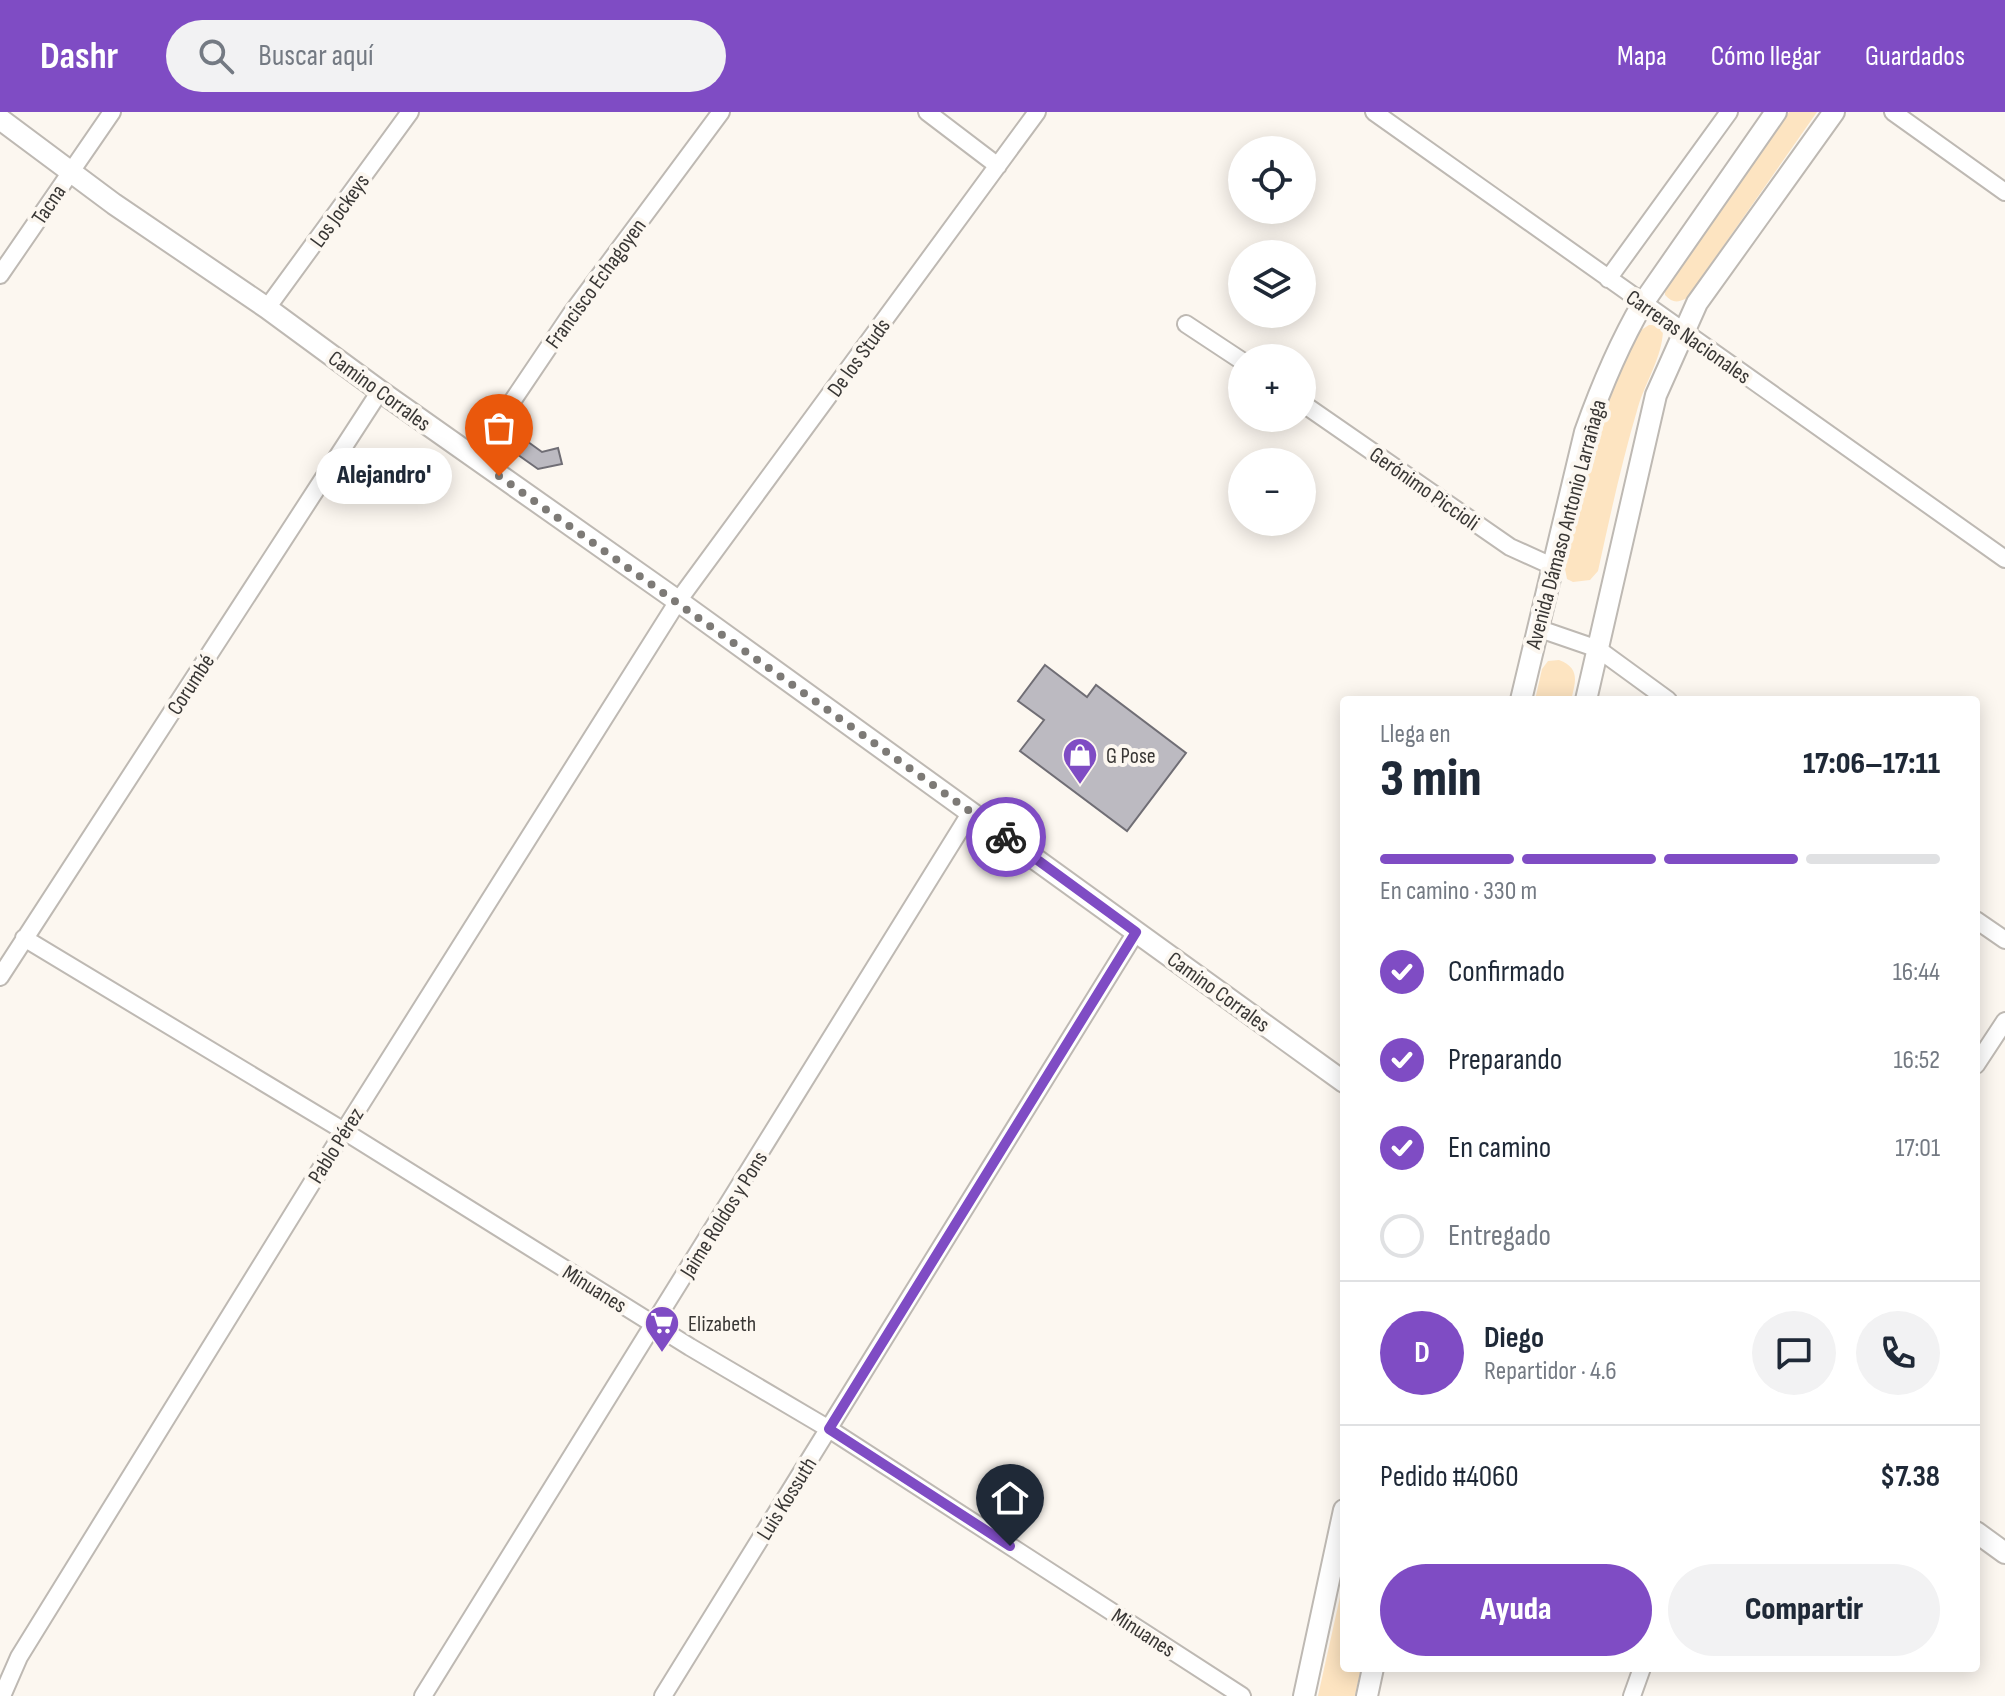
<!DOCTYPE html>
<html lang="es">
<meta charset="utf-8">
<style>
body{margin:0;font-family:"Sofia Sans Condensed",sans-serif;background:#f2f2f3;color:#1f2937;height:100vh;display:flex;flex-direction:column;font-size:30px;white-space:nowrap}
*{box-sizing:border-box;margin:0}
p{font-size:26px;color:#747a83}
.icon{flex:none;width:44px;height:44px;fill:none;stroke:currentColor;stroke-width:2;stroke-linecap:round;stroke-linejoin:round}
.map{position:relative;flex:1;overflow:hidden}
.side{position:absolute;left:1340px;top:584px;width:640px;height:976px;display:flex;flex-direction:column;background:#fff;border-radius:8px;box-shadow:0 4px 20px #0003}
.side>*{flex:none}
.tools{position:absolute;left:1228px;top:24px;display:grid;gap:16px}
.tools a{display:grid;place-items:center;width:88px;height:88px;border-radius:50%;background:#fff;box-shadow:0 4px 20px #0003;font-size:40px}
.pin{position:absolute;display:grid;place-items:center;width:68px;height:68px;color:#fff;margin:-82px -34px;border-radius:50% 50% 50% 0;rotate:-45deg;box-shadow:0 0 8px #0007}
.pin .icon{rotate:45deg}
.courier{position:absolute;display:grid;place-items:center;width:80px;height:80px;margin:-40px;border:6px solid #7f4cc4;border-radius:50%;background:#fff;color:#222;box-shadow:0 2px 10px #0007}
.bubble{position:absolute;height:56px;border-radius:28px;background:#fff;box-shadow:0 4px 20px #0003;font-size:26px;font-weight:800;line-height:56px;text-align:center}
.overview em{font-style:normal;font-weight:800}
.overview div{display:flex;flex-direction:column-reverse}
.overview{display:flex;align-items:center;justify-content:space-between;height:136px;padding:0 40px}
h1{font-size:52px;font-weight:800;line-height:60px}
.bar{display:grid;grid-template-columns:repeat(4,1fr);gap:12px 8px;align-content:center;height:96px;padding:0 40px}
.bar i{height:10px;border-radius:6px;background:#e0e1e3}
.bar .on{background:#7f4cc4}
.bar p{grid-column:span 4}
.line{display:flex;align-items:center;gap:20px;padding:0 40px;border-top:2px solid #e0e1e3}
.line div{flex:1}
.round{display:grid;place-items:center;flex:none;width:84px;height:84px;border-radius:42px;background:#f2f2f3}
ol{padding:0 40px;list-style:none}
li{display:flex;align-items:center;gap:24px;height:88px}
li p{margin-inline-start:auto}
li .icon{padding:8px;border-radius:50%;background:#7f4cc4;color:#fff;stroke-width:4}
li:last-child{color:#747a83}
li i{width:44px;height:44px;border:4px solid #e0e1e3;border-radius:50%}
.primary-button{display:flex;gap:16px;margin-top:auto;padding:16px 40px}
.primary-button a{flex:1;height:92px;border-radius:48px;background:#7f4cc4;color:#fff;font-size:32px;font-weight:800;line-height:92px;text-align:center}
.primary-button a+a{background:#f2f2f3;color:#1f2937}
header{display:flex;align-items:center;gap:48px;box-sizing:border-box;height:112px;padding:0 40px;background:#7f4cc4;color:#fff}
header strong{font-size:38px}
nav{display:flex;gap:44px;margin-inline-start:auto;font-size:28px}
.search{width:560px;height:72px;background:#f2f2f3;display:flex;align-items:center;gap:20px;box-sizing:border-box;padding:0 28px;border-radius:44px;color:#747a83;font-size:30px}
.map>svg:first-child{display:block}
</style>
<header>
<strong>Dashr</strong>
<div class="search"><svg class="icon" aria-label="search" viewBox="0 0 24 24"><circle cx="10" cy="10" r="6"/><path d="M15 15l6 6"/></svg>Buscar aquí</div>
<nav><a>Mapa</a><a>Cómo llegar</a><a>Guardados</a></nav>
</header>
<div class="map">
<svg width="2005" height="1584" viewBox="0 0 2005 1584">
<rect width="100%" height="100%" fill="#fcf7f0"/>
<path fill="#fde4c1" d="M1789 0H1817L1687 186C1677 191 1673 191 1665 183V176Z
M1649 213H1657L1663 219C1662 245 1646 269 1638 295 1622 349 1610 404 1598 459L1590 468 1573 470 1567 467 1564 452 1586 352 1615 270 1638 220Z
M1559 548C1580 556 1576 569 1571 588H1535L1542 557 1548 549Z
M1344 1467V1556H1361L1355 1584H1318Z"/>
<path fill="#bcbac1" stroke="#706e75" stroke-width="2" d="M524 327 542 340 558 336 562 352 538 357 514 340Z
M1045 553 1087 585 1096 573 1186 641 1127 719 1020 639 1044 608 1018 589Z"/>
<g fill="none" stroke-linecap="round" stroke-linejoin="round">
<g stroke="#beb9b3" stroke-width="20">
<path id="minor" d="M927 0 998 54
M1374 0 2005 447
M1893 0 2005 80
M0 163 112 0
M1608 167 1729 0
M267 196 410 0
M1186 212 1242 249
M1302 291 1510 435 1552 454
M474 346 571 202 721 0
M1537 516 1598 537 1668 588
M1976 808 2005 828
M24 826 344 1019 690 1235 829 1317 1242 1584
M0 865 380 279
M1976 953 2005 909
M2 1584 19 1545 344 1019 678 489 1037 0
M423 1584 971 700
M663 1584 1136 820
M1632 1584 1642 1556"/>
</g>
<g stroke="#beb9b3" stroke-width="24">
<path id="tertiary" d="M0 7 114 92 267 196 380 279 678 489 1344 970
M1521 588 1585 320C1601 275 1619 232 1643 191L1776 0
M1586 588 1656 283 1697 191 1834 0
M1976 1420 2005 1441
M1304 1584 1344 1398
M1367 1584 1373 1556"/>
</g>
<use href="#minor" stroke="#fff" stroke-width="16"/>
<use href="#tertiary" stroke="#fff" stroke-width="20"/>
</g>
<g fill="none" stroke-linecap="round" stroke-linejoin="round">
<path stroke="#7d7a76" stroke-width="8" stroke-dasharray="0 14.4" d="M499 364 1006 725"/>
<path stroke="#7f4cc4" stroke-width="10" d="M1006 725 1136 820 829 1317 1010 1434"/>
</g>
<defs>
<g id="shop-pin" transform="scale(1.8)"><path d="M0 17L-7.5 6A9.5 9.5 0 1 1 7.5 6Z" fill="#7f4cc4" stroke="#fcf7f0"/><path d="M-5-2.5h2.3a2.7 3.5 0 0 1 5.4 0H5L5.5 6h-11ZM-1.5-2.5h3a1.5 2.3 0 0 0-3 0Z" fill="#fff"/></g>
<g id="supermarket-pin" transform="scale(1.8)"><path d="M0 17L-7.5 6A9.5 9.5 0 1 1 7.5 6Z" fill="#7f4cc4" stroke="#fcf7f0"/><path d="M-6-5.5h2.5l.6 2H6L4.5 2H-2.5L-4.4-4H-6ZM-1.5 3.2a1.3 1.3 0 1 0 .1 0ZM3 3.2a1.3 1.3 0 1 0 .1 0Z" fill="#fff"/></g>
</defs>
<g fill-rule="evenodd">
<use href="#shop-pin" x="1080" y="643"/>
<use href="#supermarket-pin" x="662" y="1211"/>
</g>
<g text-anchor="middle" stroke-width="8" stroke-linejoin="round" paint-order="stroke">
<g font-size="22" fill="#393735" stroke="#fcf7f0">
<text transform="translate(48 92) rotate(-56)" y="8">Tacna</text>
<text transform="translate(339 98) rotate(-54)" y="8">Los Jockeys</text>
<text transform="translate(595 171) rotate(-54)" y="8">Francisco Echagoyen</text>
<text transform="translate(1689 224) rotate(35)" y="8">Carreras Nacionales</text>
<text transform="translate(858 245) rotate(-54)" y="8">De los Studs</text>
<text transform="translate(380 278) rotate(36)" y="8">Camino Corrales</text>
<text transform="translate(1425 376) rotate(35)" y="8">Gerónimo Piccioli</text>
<text transform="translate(1565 412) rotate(-75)" y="8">Avenida Dámaso Antonio Larrañaga</text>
<text transform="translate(190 572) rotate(-57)" y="8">Corumbé</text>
<text transform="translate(1219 879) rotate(36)" y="8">Camino Corrales</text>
<text transform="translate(335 1033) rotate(-58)" y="8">Pablo Pérez</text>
<text transform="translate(723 1102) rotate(-58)" y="8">Jaime Roldos y Pons</text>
<text transform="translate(595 1176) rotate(32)" y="8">Minuanes</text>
<text transform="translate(786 1386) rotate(-58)" y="8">Luis Kossuth</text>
<text transform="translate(1144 1520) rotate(33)" y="8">Minuanes</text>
</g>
<g font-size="22" fill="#393735" stroke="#fcf7f0" text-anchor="start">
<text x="1106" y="651">G Pose</text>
<text x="688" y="1219">Elizabeth</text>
</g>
</g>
</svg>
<div class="tools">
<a><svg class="icon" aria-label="locate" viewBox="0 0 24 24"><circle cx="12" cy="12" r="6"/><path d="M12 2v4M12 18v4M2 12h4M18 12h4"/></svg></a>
<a><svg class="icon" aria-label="layers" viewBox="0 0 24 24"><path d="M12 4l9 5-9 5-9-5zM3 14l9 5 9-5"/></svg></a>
<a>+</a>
<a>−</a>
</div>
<div class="pin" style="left:499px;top:364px;background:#ea580c"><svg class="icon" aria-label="bag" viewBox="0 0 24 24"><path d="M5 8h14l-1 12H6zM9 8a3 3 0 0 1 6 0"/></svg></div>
<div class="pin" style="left:1010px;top:1434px;background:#1f2937"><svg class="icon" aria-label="home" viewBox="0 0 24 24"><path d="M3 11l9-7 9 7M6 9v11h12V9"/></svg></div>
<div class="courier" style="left:1006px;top:725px"><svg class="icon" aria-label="bike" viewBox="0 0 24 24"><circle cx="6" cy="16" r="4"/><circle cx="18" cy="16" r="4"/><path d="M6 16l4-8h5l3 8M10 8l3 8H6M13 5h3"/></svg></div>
<div class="bubble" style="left:316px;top:336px;width:136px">Alejandro'</div>
<section class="side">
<div class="overview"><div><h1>3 min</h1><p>Llega en</p></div><em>17:06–17:11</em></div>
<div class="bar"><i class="on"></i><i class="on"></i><i class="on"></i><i></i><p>En camino · 330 m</p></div>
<ol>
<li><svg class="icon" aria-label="check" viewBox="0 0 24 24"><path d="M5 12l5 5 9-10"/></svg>Confirmado<p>16:44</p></li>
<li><svg class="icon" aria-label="check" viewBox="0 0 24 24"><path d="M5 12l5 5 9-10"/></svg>Preparando<p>16:52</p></li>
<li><svg class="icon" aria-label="check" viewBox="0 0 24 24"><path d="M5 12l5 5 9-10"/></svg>En camino<p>17:01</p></li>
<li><i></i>Entregado</li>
</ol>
<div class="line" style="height:144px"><b class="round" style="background:#7f4cc4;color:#fff">D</b><div><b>Diego</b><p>Repartidor · 4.6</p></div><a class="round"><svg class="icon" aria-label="chat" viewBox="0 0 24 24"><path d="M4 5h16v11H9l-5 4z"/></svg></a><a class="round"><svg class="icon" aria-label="phone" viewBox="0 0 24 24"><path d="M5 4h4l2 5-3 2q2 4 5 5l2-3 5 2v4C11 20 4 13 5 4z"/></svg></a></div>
<div class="line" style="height:104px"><div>Pedido #4060</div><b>$7.38</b></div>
<div class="primary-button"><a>Ayuda</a><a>Compartir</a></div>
</section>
</div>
